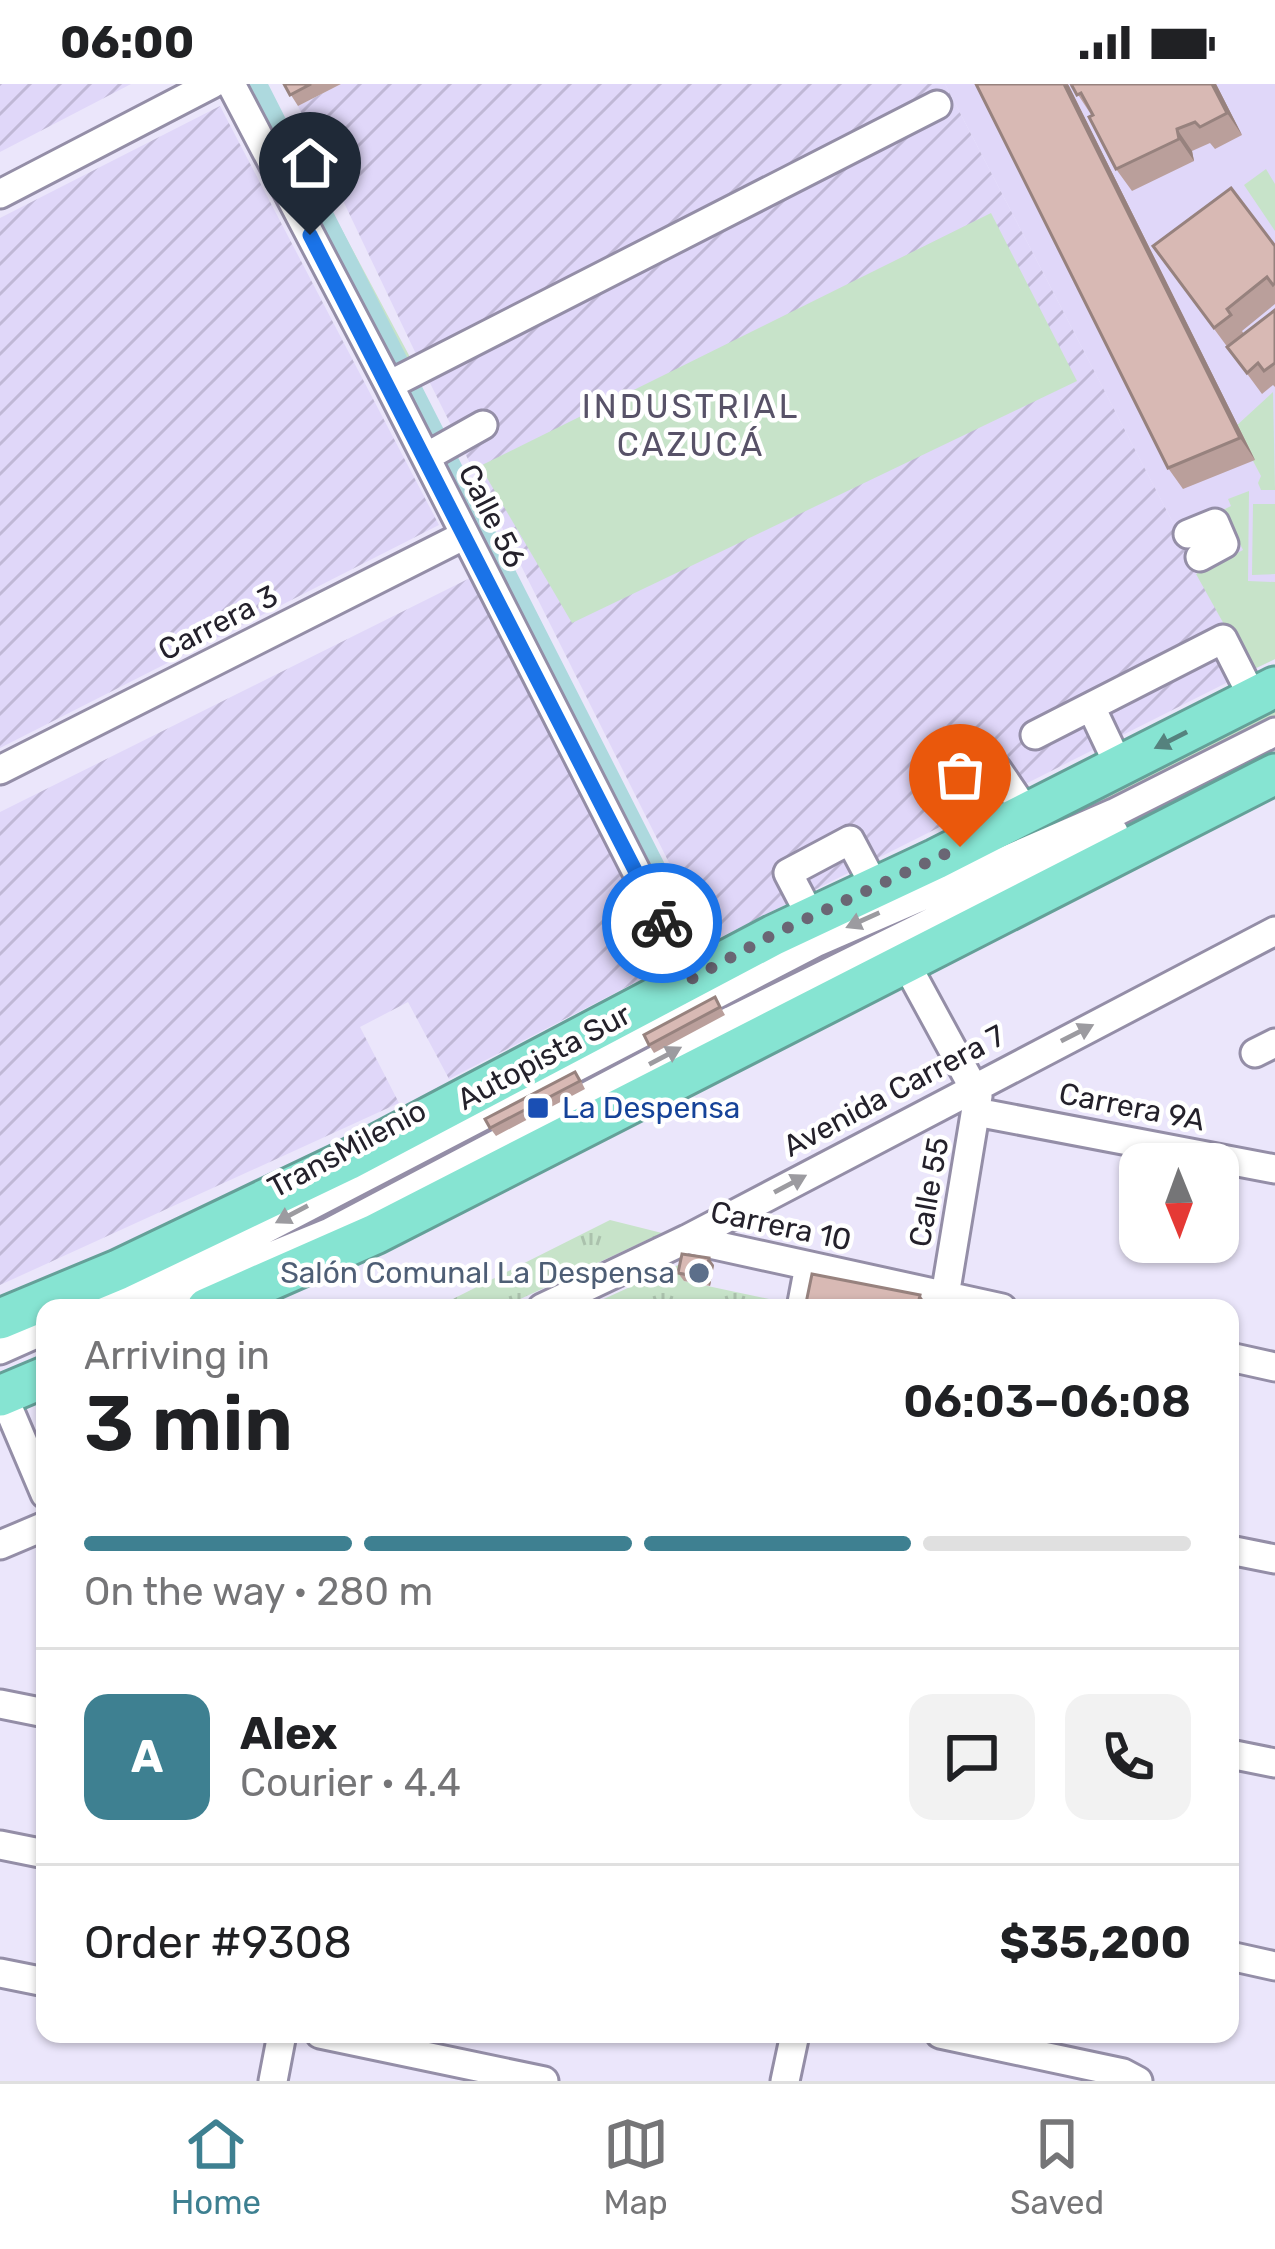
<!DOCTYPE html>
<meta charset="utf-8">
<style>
body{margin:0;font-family:Rubik,sans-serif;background:#f2f2f2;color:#202124;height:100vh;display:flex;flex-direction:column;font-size:45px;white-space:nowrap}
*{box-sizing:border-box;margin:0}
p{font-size:39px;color:#757577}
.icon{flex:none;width:66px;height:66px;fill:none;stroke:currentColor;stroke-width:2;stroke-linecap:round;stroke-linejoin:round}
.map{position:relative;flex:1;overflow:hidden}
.side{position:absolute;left:36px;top:1215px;width:1203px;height:744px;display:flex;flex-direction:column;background:#fff;border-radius:24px;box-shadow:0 3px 9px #0004}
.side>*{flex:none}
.needle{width:78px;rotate:179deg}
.fabs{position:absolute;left:1119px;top:1059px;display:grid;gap:24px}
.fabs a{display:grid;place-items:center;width:120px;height:120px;border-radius:24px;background:#fff;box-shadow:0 3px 9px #0004;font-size:60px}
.pin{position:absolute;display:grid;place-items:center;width:102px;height:102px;color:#fff;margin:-123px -51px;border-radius:50% 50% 50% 0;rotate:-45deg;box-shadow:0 0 12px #0007}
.pin .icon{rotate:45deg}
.courier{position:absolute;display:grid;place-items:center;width:120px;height:120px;margin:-60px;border:9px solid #1a73e8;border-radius:50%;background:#fff;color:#222;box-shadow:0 3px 15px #0007}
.summary em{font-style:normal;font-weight:600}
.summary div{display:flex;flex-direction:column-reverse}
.summary{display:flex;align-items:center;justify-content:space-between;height:204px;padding:0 48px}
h1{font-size:78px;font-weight:600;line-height:90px}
.bar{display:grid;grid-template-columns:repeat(4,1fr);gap:18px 12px;align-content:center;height:144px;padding:0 48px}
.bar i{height:15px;border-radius:9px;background:#e0e0e0}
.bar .current{background:#3e8091}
.bar p{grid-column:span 4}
.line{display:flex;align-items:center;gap:30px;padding:0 48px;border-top:3px solid #e0e0e0}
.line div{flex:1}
.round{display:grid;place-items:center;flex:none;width:126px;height:126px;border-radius:24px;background:#f2f2f2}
.status{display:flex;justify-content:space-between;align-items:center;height:84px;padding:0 60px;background:#fff;direction:ltr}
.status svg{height:33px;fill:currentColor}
.tab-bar{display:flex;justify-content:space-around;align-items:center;height:168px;border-top:3px solid #e0e0e0;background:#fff;font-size:33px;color:#757577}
.tab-bar a{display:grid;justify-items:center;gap:6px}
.tab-bar .current{color:#3e8091}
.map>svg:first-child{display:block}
</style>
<div class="status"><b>06:00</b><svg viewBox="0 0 49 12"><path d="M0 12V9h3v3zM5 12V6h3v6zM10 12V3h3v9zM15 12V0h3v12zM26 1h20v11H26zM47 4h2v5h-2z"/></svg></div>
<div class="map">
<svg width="1275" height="1997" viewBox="0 0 1275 1997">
<defs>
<pattern id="industrial-furrows" width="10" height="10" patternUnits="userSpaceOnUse" patternTransform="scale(3)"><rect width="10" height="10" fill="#e0d7f9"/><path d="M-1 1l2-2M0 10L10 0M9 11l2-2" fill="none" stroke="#c0b8d6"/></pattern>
<pattern id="park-tufts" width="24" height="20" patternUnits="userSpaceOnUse" patternTransform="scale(3)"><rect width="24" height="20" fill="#c7e3c9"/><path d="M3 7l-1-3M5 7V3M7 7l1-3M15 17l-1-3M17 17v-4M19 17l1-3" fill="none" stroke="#abc2ad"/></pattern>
</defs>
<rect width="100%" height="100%" fill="#ebe6fb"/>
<path fill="#e0d7f9" d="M945 0H1275V575L1250 587Z"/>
<path fill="url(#industrial-furrows)" d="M0 0H131L0 68Z
M341 0H945L1250 587 709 859 426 291 298 22Z
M220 22 439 441 0 664V134Z
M476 491 671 880 449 995 408 918 360 943 399 1019 0 1201V728Z"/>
<path fill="#c7e3c9" d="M243 0H264L411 275 395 282Z
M1266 85 1275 100V147L1244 101Z
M991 129 1077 297 572 539 480 382Z
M418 296 705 861 690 869 402 303Z
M1273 308 1275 406H1261L1258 399 1261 392 1235 343Z
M1249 407 1248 497 1275 498V575L1250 587 1196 490 1243 466 1223 426 1231 422 1228 415Z
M1253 420H1275V490L1252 491Z
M1275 625V642L1122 719 923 795 1159 685Z
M911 832 725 931 720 921 813 868Z"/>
<path fill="url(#park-tufts)" d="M610 1136 662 1149 501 1224H435Z
M687 1177 684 1197 788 1219V1224H584Z"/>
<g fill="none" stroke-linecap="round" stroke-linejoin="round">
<path stroke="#add9de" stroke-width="18" d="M258 0 698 865"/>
<g stroke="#948ea7" stroke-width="33">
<path id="minor" d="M231 0 389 301 691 895
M0 110 212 0
M389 301 937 21
M426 373 483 341
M1188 450 1215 439 1224 460 1200 473
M1091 623 1119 682
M1035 651 1223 555 1253 614
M0 686 465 451
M983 751 958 706 997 685 1027 729
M811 833 788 789 850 756 875 803
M905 878 978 1012 943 1224
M1255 969 1275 959
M976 1028 1275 1085
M687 1155 1002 1224
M95 1224 235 1161 817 858 1114 729 1275 648
M144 1224 330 1148 732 936 1114 748
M542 1224 687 1155 1275 847
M801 1224 809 1182
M0 1266 45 1246
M1230 1273 1275 1283
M3 1311 45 1410
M0 1461 45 1442
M1230 1466 1275 1475
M0 1620 45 1629
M1230 1670 1275 1679
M0 1761 45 1770
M1230 1872 1275 1882
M0 1889 45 1898
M320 1950 544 1997
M940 1950 1123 1989 1138 1997
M273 1997 282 1950
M785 1997 795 1950"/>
</g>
<g stroke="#64a098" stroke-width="45">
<path id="highway" d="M207 1224 375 1150 1275 690
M0 1235 118 1186 348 1076 774 851 936 775 1275 603
M0 1312 45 1293"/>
</g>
<use href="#minor" stroke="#fff" stroke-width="27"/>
<use href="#highway" stroke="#86e4d2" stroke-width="39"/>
</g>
<path fill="#ba9f9b" d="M284 0H341L298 22Z
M976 0H1068L1255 376 1183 405 1168 384Z
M1071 0H1216L1242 51 1215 65 1210 59 1192 67 1194 77 1132 107 1116 85 1092 32Z
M1153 162H1275V220L1242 247 1244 250 1275 226V303L1273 301 1262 310Z
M715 913 725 931 654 969 649 961Z
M580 995 585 1005 496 1052 490 1044Z
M714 1181 710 1202 684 1197 678 1189Z"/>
<path fill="#97827e" d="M1064 0H1068L1255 376 1240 354Z
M1212 0H1216L1242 51 1227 29Z
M1177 45 1192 67 1194 77 1179 55Z
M709 1174 714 1181 710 1202 705 1194Z
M920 1211 928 1222V1224H917Z"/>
<path fill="#d8b9b4" stroke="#97827e" stroke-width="3" d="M284 0H311L290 11Z
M976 0H1064L1240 354 1168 384Z
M1071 0H1212L1227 29 1200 43 1195 38 1177 45 1179 55 1116 85 1089 33 1093 31 1081 9 1077 11Z
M1231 104 1275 162V199L1273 201 1267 193 1227 225 1231 231 1214 244 1153 162Z
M1275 226V279L1264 287 1258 279 1247 289 1227 263Z
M715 913 720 923 649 961 644 951Z
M575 988 580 997 490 1044 485 1035Z
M682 1170 709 1174 705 1194 678 1189Z
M812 1190 920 1211 917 1224H805Z"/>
<defs><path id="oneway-solid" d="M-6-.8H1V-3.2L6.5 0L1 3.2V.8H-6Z" transform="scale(3)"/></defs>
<use fill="#55827e" href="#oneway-solid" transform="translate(1171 656) rotate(153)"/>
<g fill="#9c9ba0">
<use href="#oneway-solid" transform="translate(863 836) rotate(156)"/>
<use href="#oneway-solid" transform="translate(1077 949) rotate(-27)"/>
<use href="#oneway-solid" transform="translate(665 972) rotate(-28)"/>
<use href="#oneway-solid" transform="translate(790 1100) rotate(-28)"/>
<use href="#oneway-solid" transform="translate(292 1130) rotate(152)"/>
</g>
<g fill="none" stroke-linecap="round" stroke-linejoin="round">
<path stroke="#6a6674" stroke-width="12" stroke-dasharray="0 21.6" d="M662 839 691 895 774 850 960 763"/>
<path stroke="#1a73e8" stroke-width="15" d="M310 151 662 839"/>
</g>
<rect fill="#1a4fb4" stroke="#fff" stroke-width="4.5" x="526" y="1012" width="24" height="24" rx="6"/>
<circle fill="#5c6f8a" stroke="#fff" stroke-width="4.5" cx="699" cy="1189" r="12"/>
<g text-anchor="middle" stroke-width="9" stroke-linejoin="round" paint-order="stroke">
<g font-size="30" fill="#24212b" stroke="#fff">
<text transform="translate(492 432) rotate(63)" y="10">Calle 56</text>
<text transform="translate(218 539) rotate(-27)" y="10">Carrera 3</text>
<text transform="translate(544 973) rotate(-28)" y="10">Autopista Sur</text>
<text transform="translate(894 1007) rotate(-28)" y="10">Avenida Carrera 7</text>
<text transform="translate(1132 1023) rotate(11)" y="10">Carrera 9A</text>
<text transform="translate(347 1065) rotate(-28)" y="10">TransMilenio</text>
<text transform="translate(929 1108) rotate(-80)" y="10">Calle 55</text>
<text transform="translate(781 1142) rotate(12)" y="10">Carrera 10</text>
</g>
<g font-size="30" fill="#164399" stroke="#fff" text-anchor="start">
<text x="562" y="1034">La Despensa</text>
</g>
<g font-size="30" fill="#4e5e75" stroke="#fff" text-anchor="end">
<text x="675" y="1199">Salón Comunal La Despensa</text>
</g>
<g font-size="33" letter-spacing="3" fill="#585268" stroke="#fff">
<text x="691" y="334">INDUSTRIAL<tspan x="691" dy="38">CAZUCÁ</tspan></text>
</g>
</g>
</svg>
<div class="fabs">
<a><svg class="needle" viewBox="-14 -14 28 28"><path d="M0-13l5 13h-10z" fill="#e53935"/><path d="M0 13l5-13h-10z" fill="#757577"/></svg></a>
</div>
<div class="pin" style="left:960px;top:763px;background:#ea580c"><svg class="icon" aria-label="bag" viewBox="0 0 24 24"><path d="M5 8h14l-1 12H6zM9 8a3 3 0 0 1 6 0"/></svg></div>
<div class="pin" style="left:310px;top:151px;background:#1f2937"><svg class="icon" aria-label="home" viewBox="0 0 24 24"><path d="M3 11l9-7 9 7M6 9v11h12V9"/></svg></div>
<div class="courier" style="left:662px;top:839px"><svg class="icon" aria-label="bike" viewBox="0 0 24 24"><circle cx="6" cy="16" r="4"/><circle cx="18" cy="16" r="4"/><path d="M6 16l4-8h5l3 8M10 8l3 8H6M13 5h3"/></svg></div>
<section class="side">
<div class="summary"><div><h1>3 min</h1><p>Arriving in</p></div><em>06:03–06:08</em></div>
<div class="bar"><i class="current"></i><i class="current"></i><i class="current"></i><i></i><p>On the way · 280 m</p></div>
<div class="line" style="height:216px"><b class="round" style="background:#3e8091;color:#fff">A</b><div><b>Alex</b><p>Courier · 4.4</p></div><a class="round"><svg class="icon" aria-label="chat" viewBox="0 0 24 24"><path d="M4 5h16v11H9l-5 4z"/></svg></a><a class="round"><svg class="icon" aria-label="phone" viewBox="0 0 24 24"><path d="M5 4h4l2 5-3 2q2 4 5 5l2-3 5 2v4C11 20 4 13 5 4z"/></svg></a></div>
<div class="line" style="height:156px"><div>Order #9308</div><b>$35,200</b></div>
</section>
</div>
<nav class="tab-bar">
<a class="current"><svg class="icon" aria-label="home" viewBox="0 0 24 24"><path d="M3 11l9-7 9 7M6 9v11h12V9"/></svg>Home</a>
<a><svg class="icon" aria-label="map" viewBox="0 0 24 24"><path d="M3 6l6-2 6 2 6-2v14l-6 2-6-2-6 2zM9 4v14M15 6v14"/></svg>Map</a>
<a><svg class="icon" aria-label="saved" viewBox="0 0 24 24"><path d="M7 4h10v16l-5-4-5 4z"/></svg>Saved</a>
</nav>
